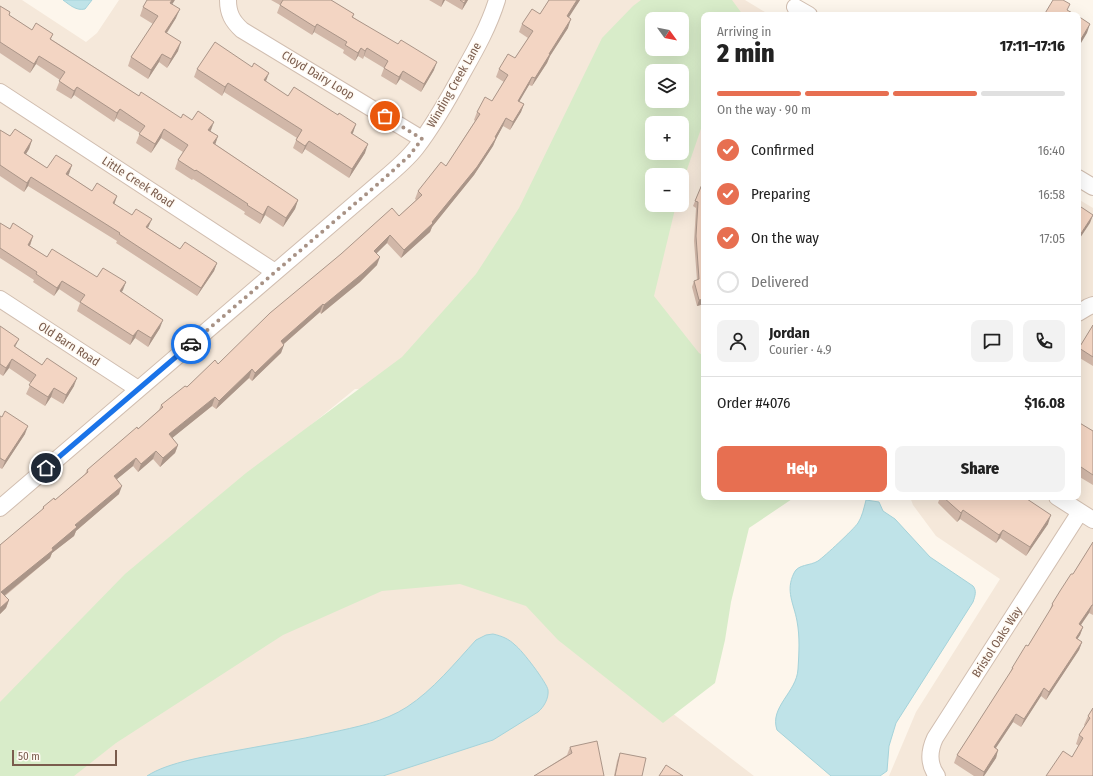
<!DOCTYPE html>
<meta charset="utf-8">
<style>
body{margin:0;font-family:"Fira Sans Condensed",sans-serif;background:#f2f2f2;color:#222;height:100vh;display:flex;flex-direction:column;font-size:15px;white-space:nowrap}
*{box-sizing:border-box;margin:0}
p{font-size:13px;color:#767676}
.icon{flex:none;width:22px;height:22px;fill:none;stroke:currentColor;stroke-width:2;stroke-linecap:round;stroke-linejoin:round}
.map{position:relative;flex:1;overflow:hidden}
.panel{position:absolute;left:701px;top:12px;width:380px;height:488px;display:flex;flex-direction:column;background:#fff;border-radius:8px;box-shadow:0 4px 16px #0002}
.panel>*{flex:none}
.needle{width:26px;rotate:123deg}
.buttons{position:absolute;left:645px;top:12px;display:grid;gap:8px}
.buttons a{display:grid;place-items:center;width:44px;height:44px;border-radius:8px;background:#fff;box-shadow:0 4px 16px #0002;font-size:20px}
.scale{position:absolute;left:12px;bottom:10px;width:105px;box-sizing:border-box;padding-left:4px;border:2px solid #7a5c4d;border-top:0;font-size:11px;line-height:14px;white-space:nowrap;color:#7a5c4d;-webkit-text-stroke:3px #fffaf3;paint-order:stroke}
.pin{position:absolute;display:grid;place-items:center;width:34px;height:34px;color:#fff;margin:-17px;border:2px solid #fff;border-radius:50%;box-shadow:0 1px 4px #0007}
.courier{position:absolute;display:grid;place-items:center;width:40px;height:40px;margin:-20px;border:3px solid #1a73e8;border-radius:50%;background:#fff;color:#222;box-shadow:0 1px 5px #0007}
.headline em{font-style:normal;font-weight:800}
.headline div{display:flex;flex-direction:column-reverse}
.headline{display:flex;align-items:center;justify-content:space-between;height:68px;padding:0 16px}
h1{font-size:26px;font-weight:800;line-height:30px}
.bar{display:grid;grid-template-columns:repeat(4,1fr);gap:6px 4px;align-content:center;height:48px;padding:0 16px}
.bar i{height:5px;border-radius:3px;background:#e0e0e0}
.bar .current{background:#e76f51}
.bar p{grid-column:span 4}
.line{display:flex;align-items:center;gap:10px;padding:0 16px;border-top:1px solid #e0e0e0}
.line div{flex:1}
.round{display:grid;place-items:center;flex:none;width:42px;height:42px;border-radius:8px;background:#f2f2f2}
ol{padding:0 16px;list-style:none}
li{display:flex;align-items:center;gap:12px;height:44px}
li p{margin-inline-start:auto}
li .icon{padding:4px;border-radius:50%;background:#e76f51;color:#fff;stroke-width:4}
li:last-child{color:#767676}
li i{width:22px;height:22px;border:2px solid #e0e0e0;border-radius:50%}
.button{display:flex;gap:8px;margin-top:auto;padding:8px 16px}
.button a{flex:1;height:46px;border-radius:8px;background:#e76f51;color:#fff;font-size:16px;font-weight:800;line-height:46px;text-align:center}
.button a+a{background:#f2f2f2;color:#222}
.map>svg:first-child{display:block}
</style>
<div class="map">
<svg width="1093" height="776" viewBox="0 0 1093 776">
<rect width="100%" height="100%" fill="#fdf6ec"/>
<path fill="#f5e8da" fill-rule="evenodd" d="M0 0H22L86 42 97 33 119 0H745L770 15H704V427L461 388 355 389 311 425 551 620 754 776H0ZM652 19H682V49H652ZM652 71H682V101H652ZM652 123H682V153H652ZM652 175H682V205H652Z
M1078 199 1093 208V776H889L916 712 1000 579 936 536 913 505 910 497H1078Z"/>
<path fill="#d8ecc9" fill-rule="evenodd" d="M641 0H732L743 15H704V120L682 184V175H652V205H676L654 296 699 353 704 356V497H795L749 528 731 602 725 640 715 683 663 723 558 640 526 606 460 584 382 591 283 635 116 743 74 776H0V702L125 574 246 473 402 357 476 274 519 208 602 38 633 6ZM652 19H682V49H652ZM652 71H682V101H652ZM652 123H682V153H652Z"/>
<path fill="#bfe3e8" stroke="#a5d3da" d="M63 0H92L85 9C76 11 70 5 63 0Z
M866 500 879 502 883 511 895 519 930 557 973 586C977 591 975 596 973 602L896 723 889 746 887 771 880 776H831L777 730C769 707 797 692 798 669 799 653 800 637 797 621 794 604 785 591 794 573 798 564 810 566 818 561 825 556 853 530 858 523 862 517 864 508 866 500Z
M493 634C502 636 509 639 515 645 522 650 547 683 548 690 549 698 544 707 538 712L493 740 383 776H147C168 762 209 756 234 751 266 745 298 740 329 733 356 727 384 722 407 707 433 690 455 663 476 640L486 635Z"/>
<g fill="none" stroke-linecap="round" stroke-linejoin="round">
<g stroke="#d1beb0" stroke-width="18">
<path id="street" d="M228 0C228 13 232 21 242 30L422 139
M795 7 809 15
M0 92 275 272
M1078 178 1093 187
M0 299 138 389
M1078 313 1088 307 1093 305
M1057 497 1093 520
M0 508 378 184C391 173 405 162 416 148 434 125 449 98 463 72 476 49 489 26 497 0
M937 776C928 764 929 751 935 738L1080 512"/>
</g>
<use href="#street" stroke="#fff" stroke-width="16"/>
</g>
<path fill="#d1b7a8" d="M271 0H331L354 14 353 17 434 70 421 92 400 79 396 85 381 76 384 68 364 56 363 59 358 56 355 61 343 53 344 50 314 32 312 35 277 13 280 5Z
M429 0H468L462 10 445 0 441 7Z
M549 0H580L568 17V28L550 56 547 63 532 86 529 85 519 101 524 104 521 112 510 130 503 126 496 139 493 146 474 175 432 227 430 232 401 258 387 243 376 253 377 265 360 282 321 314 320 312 284 344 281 353 252 381 249 378 216 409 212 406 172 438 178 445 175 453 160 467 153 459 138 472 133 466 117 479 119 494 76 531 74 536 52 553 50 558 5 596 9 600 6 608 0 614V545L42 510 43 507 55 500 85 474 87 470 138 429 159 410 161 405 218 364 399 216 416 200 415 199 418 191 446 166 475 121 474 120 477 112 492 101 504 82 496 77 499 69 515 58 528 38 519 32 522 24 540 14Z
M172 4 176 18 167 33 178 51 167 68 159 62 148 79 128 66 131 57 153 24 140 16 143 7Z
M0 6 10 12 9 15 32 30 53 34 51 39 139 96 181 118 192 120 211 130 210 131 218 136 215 144 298 200 295 209 283 227 265 215 260 224 244 214 245 212 193 179 192 180 175 169 178 160 183 152 161 138 151 153 136 143 140 133 116 118 114 122 74 95 71 99 56 90 60 80 36 64 30 73 0 53Z
M197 69 266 82 288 96 338 115 356 124 352 134 365 153 349 178 305 149 302 154 293 148 297 138 224 92 222 96 194 77Z
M0 130 10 136 32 140 29 149 26 154 47 168 72 165 68 175 92 191 117 196 114 204 148 228 180 249 217 263 214 271 197 296 116 243 117 241 28 186 24 192 0 176Z
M703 182 704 304 697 306 692 287 694 281 697 280 694 241 696 208 693 206Z
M0 223 10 229 33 236 30 246 47 257 97 277 126 282 121 292 160 328 148 347 135 338 130 345 77 311 80 303 59 289 54 296 33 282 34 280 0 258Z
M1093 325V366L1078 357 1079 348Z
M0 326 15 347 74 386 63 404 51 397 45 406 26 394 31 383 9 368 3 376 0 374Z
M0 416 25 434 2 469 0 468Z
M1078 422 1093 431V485L1078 476Z
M940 497H1024L1048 524 1026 556 1000 538 996 543 960 519 957 522 938 503Z
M1093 542V615L1089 613 1081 625 1083 627 1080 635 1077 639 1082 642 1079 650 1046 700 1041 696 1021 727 1013 722 996 748 998 750 996 758 984 776H974L954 763 957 755 1009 675 1012 668 1028 646 1049 612 1052 604 1073 574Z
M1093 708V776L1072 757 1079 746 1076 744 1079 735 1085 726 1084 725 1088 716Z
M570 747 604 776H534L567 755Z
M620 753 642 776H614L617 761Z"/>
<path fill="#aa9588" d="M172 0H175L167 12 170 3Z
M443 0H445L441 7Z
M466 0H468L462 10 464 3Z
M577 0H580L564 25 567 16Z
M180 9 176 18 162 40 165 32Z
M571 19 568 28 550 56 547 63 532 86 535 78 549 54Z
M317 24 314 32 312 35 315 27Z
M1090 24 1087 33 1078 48V44Z
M181 42 178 51 167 68 171 59Z
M361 48 358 56 355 61 358 53Z
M367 48 364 56 363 59 365 51Z
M162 54 159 62 148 79 151 70Z
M39 56 36 64 30 73 34 64Z
M437 62 434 70 421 92 424 84Z
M403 71 400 79 396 85 399 77Z
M269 73 266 81 261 89 264 80Z
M532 77 529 85 515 109 518 101Z
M228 83 224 92 222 96 225 87Z
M77 87 74 95 71 99 74 91Z
M524 104 521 112 510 130 513 122Z
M120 109 116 118 114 122 117 113Z
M506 118 503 126 496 139 493 146 474 175 432 227 430 232 401 258 404 250 432 222 495 137Z
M214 122 211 130 205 139 208 130Z
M356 124 353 133 347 141 351 133Z
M164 129 161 138 151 153 155 144Z
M218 136 215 145 213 143Z
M32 140 29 149 21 162 24 153Z
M309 141 305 149 302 154 305 146Z
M368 144 365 153 349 178 352 169Z
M72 165 69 174 63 183 66 174Z
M31 177 28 186 24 192 27 183Z
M117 196 114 205 113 203Z
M298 200 295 209 283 227 286 218Z
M268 206 265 215 260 224 263 215Z
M1093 215 1090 223 1078 241V238Z
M152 219 148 228 143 236 146 227Z
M390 235 387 243 371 259 374 251Z
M33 236 30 245 25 253 28 245Z
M380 257 377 265 360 282 321 314 324 305Z
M217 263 214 271 197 296 201 288Z
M62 281 59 289 54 296 57 288Z
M126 282 123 290 117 300 120 291Z
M704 299V304L697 306 699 300Z
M323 304 320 312 278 349 281 341Z
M163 320 160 328 148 347 151 338Z
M138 330 135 338 130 345 133 336Z
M19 339 15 347 14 346Z
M284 345 281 353 252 381 255 373Z
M12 359 9 368 3 376 6 368Z
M252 369 249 378 216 409 219 401Z
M77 378 74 386 63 404 66 395Z
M54 388 51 397 45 406 48 397Z
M215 397 212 406 166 443 169 434Z
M28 426 25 434 2 469 5 461Z
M178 445 175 453 160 467 163 458Z
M156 451 153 459 138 472 141 464Z
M136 458 133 466 111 484 114 476Z
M122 486 119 494 76 531 74 536 52 553 50 558 0 599 1 592 52 548 75 525Z
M963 510 960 519 957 522 961 513Z
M1051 515 1048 524 1026 556 1030 547Z
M1003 530 1000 538 996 543 999 535Z
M9 600 6 608 0 614V608Z
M1092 605 1089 613 1076 632 1079 624Z
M1083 627 1080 635 1073 646 1076 638Z
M1082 642 1079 650 1046 700 1049 692Z
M1044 688 1041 696 1021 727 1024 719Z
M1016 714 1013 722 991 755 994 747Z
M998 750 996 758 984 776H983L984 772Z"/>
<path fill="#f3d5c3" stroke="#aa9588" d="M147 0H172L170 3 180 9 165 32 181 42 171 59 162 54 151 70 131 57 158 16 143 7Z
M283 0H331L354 14 352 17 398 44 401 40 437 62 424 84 403 71 399 77 384 68 388 61 367 48 365 51 361 48 358 53 345 45 347 42 317 24 315 27 280 5Z
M460 0H466L464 3Z
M549 0H577L567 16 571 19 549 54H550L535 78 532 77 518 101 524 104 513 122 506 118 495 137 496 138 477 167 432 222 433 223 404 250 390 235 374 251 380 257 363 273 324 305 323 304 281 341 284 345 255 373 252 369 219 401 215 397 169 434 178 445 163 458 156 451 141 464 136 458 114 476 122 486 75 525 77 527 52 548 53 550 1 592 9 600 0 608V545L44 508 43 507 54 498 55 500 88 472 87 470 137 427 138 429 163 407 161 405 185 386 187 387 215 360 218 364 270 313 341 254 392 208 399 216 422 195 418 191 441 162 446 166 480 114 477 112 485 97 492 101 508 75 499 69 508 54 515 58 533 31 522 24 532 9 540 14Z
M1053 0H1063L1070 4 1067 10 1076 15H1044Z
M0 6 10 12 9 15 32 30 36 23 53 34 50 39 139 96 141 92 181 118 183 114 192 120 198 111 214 122 208 130 218 136 213 143 298 200 286 218 268 206 263 215 247 205 248 204 196 170 195 171 178 160 188 145 164 129 155 144 139 134 145 126 120 109 117 113 77 87 74 91 59 81 65 72 39 56 34 64 0 42Z
M1078 16 1090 24 1078 44Z
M215 42 252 67 254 63 269 73 264 80 288 96 294 87 338 115 339 113 356 124 351 133 368 144 352 169 309 141 305 146 296 140 302 130 228 83 225 87 197 69Z
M15 129 32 140 24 153 47 168 56 155 72 165 66 174 92 191 97 183 117 196 113 203 132 215 136 209 152 219 146 227 180 249 185 242 217 263 201 288 119 234 120 233 31 177 27 183 0 165V130L10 136Z
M703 182 704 183V299L699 300 694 281 699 279 696 236 698 202 695 201Z
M1078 205 1093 215 1078 238Z
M0 223 10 229 13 223 33 236 28 245 47 257 52 249 97 277 103 268 126 282 120 291 163 320 151 338 138 330 133 336 80 302 85 295 62 281 57 288 36 274 37 272 0 248Z
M1093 325V357L1079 348Z
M0 326 19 339 14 346 42 365 47 358 77 378 66 395 54 388 48 397 29 385 36 375 12 359 6 368 0 364Z
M5 411 28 426 5 461 0 458V416L2 417Z
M1078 422 1093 431V475L1078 465Z
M943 497H1024L1051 515 1030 547 1003 530 999 535 963 510 961 513Z
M1093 542V605H1092L1079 624 1083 627 1076 638 1082 642 1049 692 1044 688 1024 719 1016 714 994 747 998 750 984 772 957 755 1013 668H1012L1026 645 1028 646 1053 605 1052 604 1060 591 1071 574H1073Z
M1093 708V776H1046L1063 751 1072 757 1083 738 1079 735 1090 718 1088 716Z
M597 741 604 776H534L572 753 570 747Z
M620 753 646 758 642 776H615Z
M666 765 683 776H659Z"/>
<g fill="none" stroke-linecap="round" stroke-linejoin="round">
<path stroke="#a89285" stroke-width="4" stroke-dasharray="0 7.2" d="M191 344 378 184 409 156 422 139 385 116"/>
<path stroke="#1a73e8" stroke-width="5" d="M46 468 191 344"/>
</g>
<g text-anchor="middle" stroke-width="3" stroke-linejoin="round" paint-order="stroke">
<g font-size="12" fill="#7a5c4d" stroke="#fffaf3">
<text transform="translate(318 75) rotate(31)" y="4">Cloyd Dairy Loop</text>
<text transform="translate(454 85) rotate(-60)" y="4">Winding Creek Lane</text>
<text transform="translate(138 182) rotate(33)" y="4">Little Creek Road</text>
<text transform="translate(69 344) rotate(33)" y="4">Old Barn Road</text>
<text transform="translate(997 642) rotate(-57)" y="4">Bristol Oaks Way</text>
</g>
</g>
</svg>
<div class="buttons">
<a><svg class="needle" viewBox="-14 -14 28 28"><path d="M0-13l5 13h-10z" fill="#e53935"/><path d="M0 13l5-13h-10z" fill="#767676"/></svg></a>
<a><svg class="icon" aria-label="layers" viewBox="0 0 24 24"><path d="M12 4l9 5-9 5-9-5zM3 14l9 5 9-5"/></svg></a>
<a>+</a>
<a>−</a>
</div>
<div class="scale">50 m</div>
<div class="pin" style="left:385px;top:116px;background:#ea580c"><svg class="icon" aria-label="bag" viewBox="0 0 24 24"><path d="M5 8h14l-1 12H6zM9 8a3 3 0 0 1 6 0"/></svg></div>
<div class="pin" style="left:46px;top:468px;background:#1f2937"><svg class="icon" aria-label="home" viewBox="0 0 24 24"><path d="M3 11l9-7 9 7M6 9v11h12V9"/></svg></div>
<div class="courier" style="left:191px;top:344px"><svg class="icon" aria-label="car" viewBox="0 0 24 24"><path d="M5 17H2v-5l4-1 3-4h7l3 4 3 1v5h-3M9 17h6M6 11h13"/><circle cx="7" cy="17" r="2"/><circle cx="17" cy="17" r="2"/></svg></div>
<section class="panel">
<div class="headline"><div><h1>2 min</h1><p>Arriving in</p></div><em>17:11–17:16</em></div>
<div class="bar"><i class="current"></i><i class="current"></i><i class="current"></i><i></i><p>On the way · 90 m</p></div>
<ol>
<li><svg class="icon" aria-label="check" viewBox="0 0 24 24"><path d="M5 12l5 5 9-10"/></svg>Confirmed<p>16:40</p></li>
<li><svg class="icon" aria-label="check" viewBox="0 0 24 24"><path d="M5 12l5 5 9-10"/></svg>Preparing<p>16:58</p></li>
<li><svg class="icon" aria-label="check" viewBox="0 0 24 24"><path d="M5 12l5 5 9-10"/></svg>On the way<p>17:05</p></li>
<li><i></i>Delivered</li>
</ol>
<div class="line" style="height:72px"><a class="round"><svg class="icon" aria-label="person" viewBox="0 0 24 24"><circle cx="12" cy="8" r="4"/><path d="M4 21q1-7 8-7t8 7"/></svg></a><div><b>Jordan</b><p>Courier · 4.9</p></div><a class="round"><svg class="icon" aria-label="chat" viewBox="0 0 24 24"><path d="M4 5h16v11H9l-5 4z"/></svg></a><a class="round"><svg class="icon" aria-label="phone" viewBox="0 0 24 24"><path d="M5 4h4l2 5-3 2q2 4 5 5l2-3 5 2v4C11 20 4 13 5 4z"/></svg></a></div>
<div class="line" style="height:52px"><div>Order #4076</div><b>$16.08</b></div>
<div class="button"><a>Help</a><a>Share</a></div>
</section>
</div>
